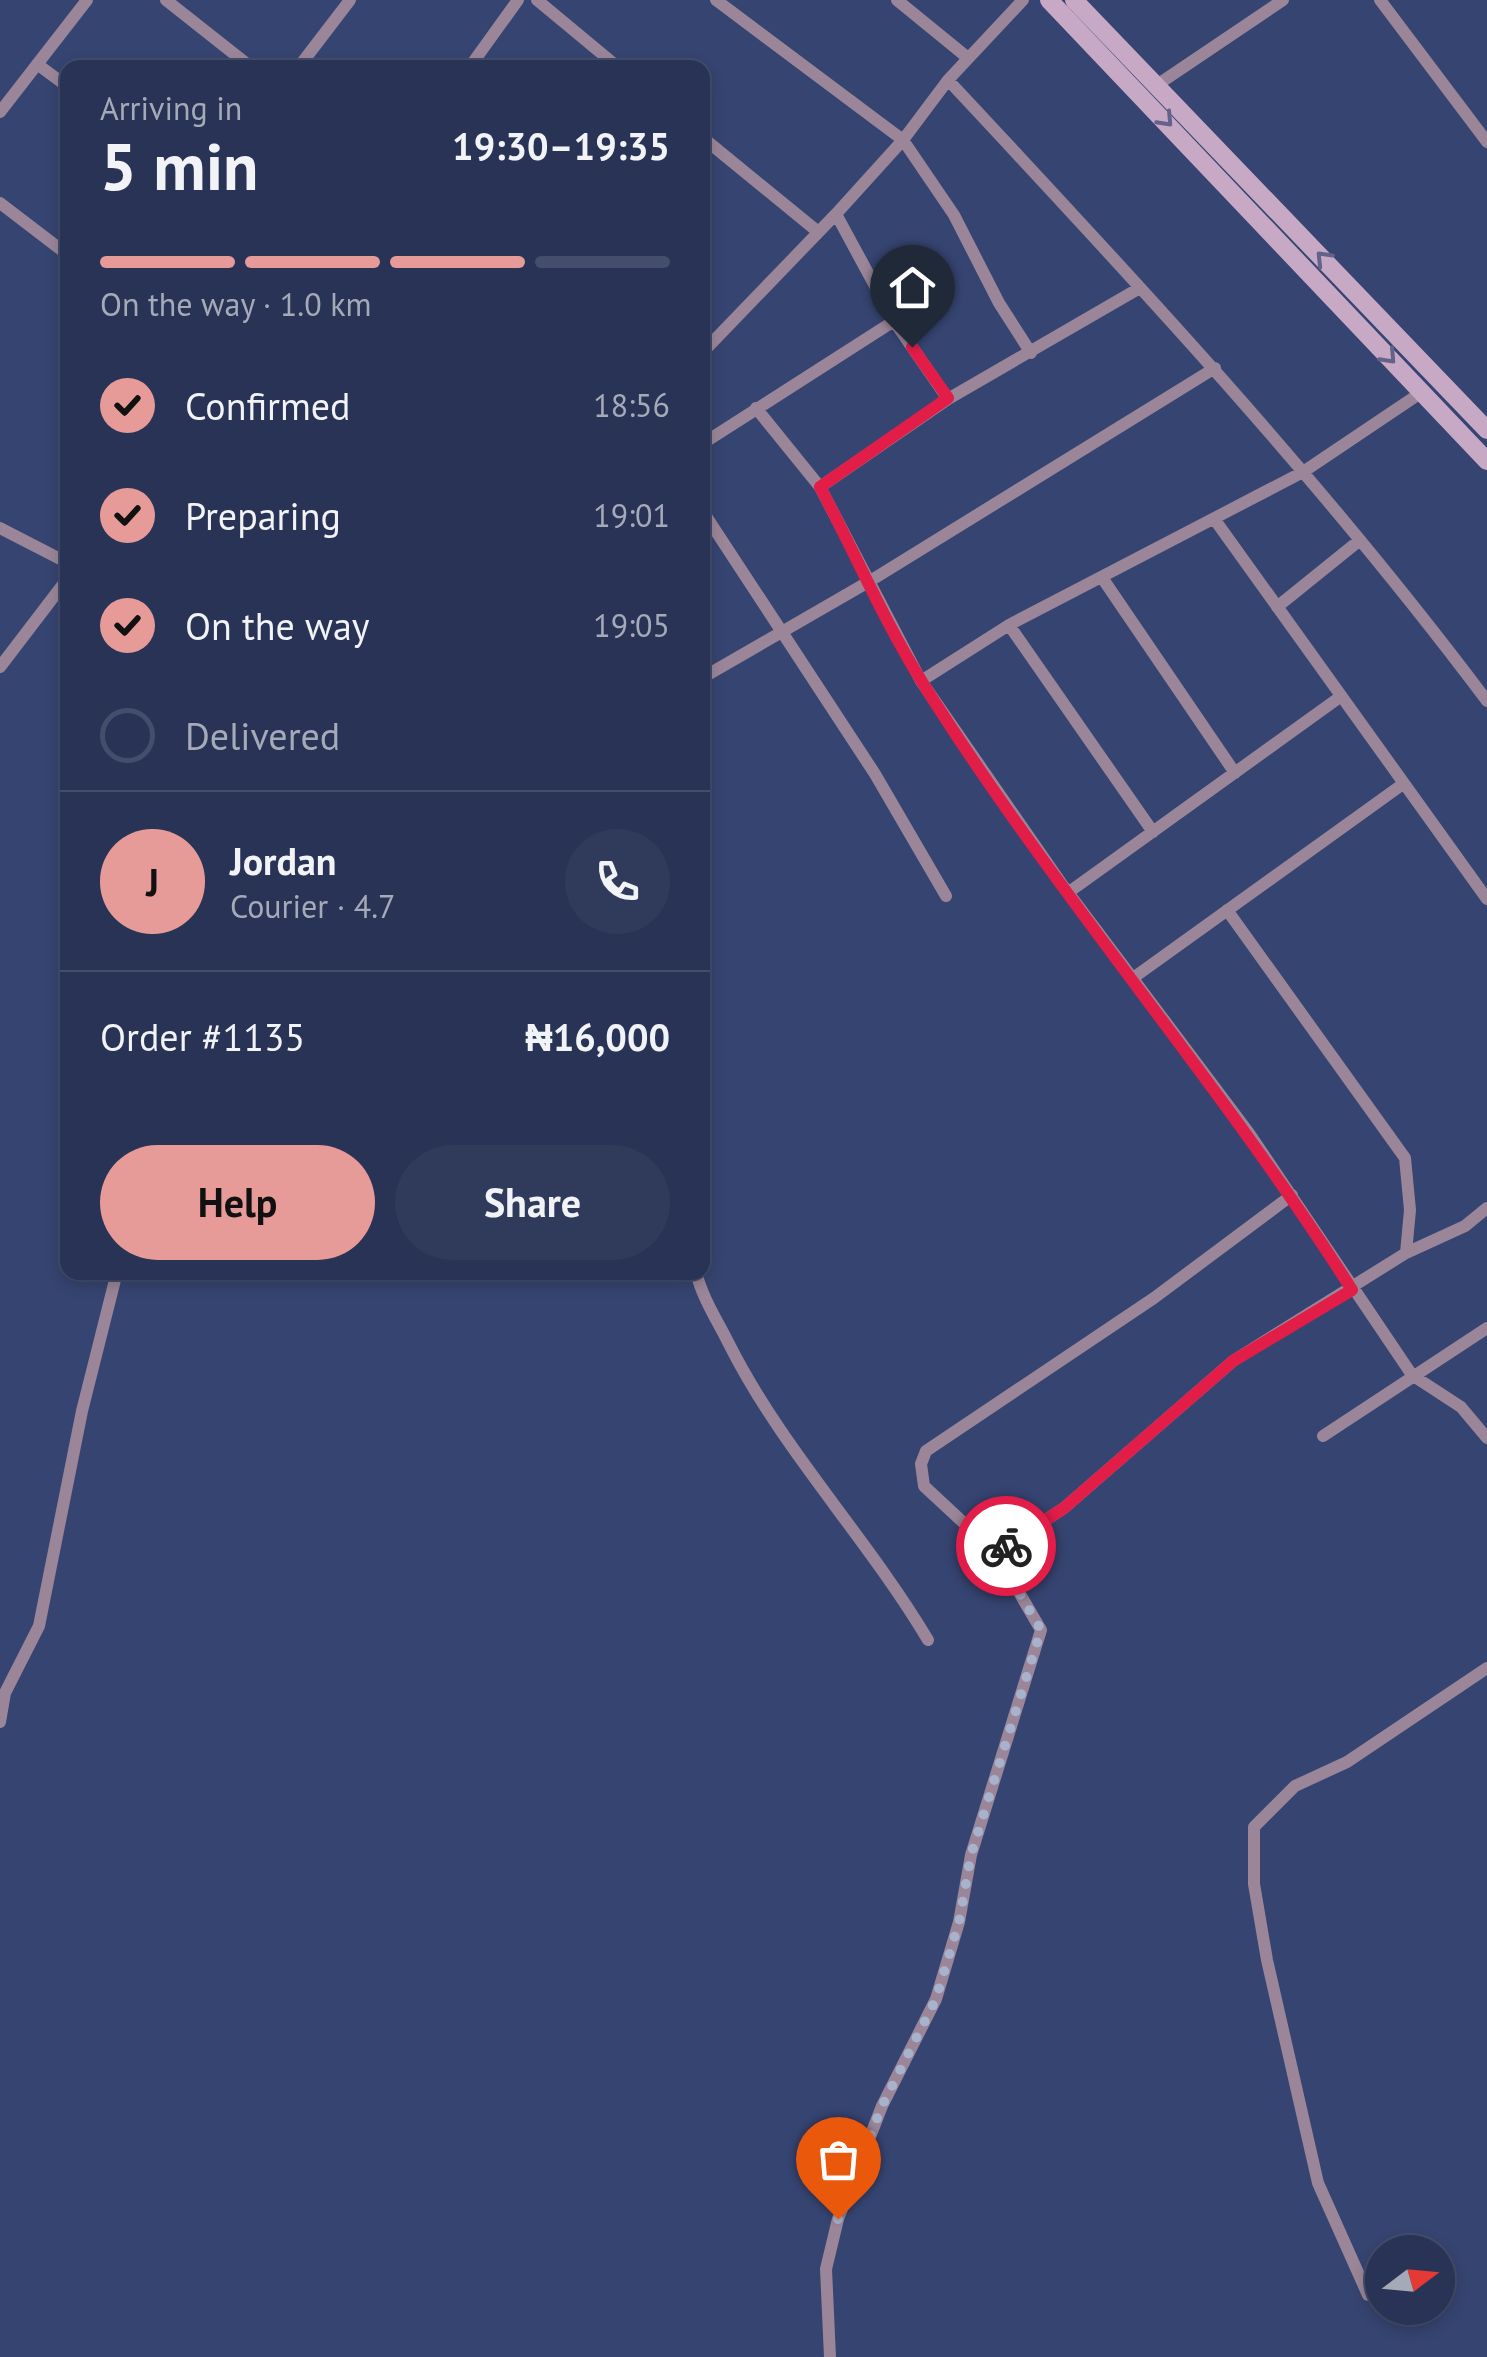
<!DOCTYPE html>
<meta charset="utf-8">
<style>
body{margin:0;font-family:"PT Sans",sans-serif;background:#303b5b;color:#f1f3f6;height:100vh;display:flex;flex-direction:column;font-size:38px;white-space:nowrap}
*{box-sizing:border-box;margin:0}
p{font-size:32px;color:#a5aab9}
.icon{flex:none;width:55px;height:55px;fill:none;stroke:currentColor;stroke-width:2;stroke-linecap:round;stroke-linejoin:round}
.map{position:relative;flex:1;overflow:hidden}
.sheet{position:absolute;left:60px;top:60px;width:650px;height:1220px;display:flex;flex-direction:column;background:#283355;border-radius:20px;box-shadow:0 5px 15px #0003,0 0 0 2px #444e6c}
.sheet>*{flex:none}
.needle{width:65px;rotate:74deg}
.buttons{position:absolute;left:1365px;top:2235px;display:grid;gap:20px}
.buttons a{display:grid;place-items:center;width:90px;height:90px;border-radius:50%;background:#283355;box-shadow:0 5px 15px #0003,0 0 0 2px #444e6c;font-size:50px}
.pin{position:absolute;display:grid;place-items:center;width:85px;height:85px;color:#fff;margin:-102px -42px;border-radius:50% 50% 50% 0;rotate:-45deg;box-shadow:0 0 10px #0007}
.pin .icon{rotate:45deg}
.courier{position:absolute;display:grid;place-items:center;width:100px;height:100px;margin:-50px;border:8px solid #e11d48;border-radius:50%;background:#fff;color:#222;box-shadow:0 2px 12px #0007}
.headline em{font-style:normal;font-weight:600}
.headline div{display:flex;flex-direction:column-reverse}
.headline{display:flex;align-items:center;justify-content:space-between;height:170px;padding:0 40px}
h1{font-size:65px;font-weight:600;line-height:75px}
.bar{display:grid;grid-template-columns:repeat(4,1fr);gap:15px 10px;align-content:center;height:120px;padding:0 40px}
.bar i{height:12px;border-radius:8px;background:#444e6c}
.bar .current{background:#e69b98}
.bar p{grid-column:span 4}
.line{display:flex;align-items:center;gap:25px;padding:0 40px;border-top:2px solid #444e6c}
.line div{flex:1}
.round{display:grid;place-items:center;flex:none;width:105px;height:105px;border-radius:52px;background:#303b5b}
ol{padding:0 40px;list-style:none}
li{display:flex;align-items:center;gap:30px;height:110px}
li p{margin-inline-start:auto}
li .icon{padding:10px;border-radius:50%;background:#e69b98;color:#111;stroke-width:4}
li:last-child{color:#a5aab9}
li i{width:55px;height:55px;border:5px solid #444e6c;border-radius:50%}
.cta{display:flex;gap:20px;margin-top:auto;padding:20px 40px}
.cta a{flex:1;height:115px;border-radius:60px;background:#e69b98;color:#111;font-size:40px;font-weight:600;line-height:115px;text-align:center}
.cta a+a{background:#303b5b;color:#f1f3f6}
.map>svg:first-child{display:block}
</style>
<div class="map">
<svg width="1487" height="2357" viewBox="0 0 1487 2357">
<rect width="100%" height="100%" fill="#364471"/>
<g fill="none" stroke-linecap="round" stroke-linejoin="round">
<path stroke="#9a8698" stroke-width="12" d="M166 0 252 68
M537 0 619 68
M716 0 903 140 954 215 999 303 1031 353
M897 0 968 58
M1380 0 1487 142
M37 64 68 87
M298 68 350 0
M469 68 518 0
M948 80C1135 280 1322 481 1487 701
M1157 85 1283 0
M0 112 87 0
M702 137 817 231
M0 203 68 255
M836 214 894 321 948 399
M702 353 836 214 903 140 948 80 1023 0
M756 408 820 487 921 681 1061 883 1249 1133 1412 1375 1461 1407 1487 1438
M702 444 894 321
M820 487 948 399 1138 289
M702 510 875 774 946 896
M1215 520 1487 899
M0 528 68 563
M1103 579 1235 773
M1277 607 1360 540
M1009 625 1153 832
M0 667 68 578
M702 678 870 581 1215 368
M921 681 1009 625 1303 472 1422 392
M1069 892 1340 697
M1227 910 1405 1158 1410 1210 1406 1253
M1133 978 1403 784
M696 1272C702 1297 717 1320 728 1342 782 1450 866 1536 928 1640
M1323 1436 1487 1328
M996 1553 1064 1508 1233 1361 1406 1253 1465 1226 1487 1208
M0 1722 5 1693 39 1626 82 1411 117 1272
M1368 2295 1318 2183 1267 1960 1254 1884V1827L1295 1786 1347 1762 1487 1668
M830 2357 826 2269 838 2219 882 2106 936 1999 959 1922 971 1855 1041 1630 996 1553 924 1486 921 1464 926 1451 1154 1298 1292 1195"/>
<path stroke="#c8a9c5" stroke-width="18" d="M1049 0 1487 461
M1074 0 1487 430"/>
</g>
<defs><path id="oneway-chevron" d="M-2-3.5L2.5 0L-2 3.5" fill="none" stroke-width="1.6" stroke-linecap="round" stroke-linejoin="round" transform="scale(2.5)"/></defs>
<g stroke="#62628a">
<use href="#oneway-chevron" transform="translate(1166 120) rotate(47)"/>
<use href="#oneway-chevron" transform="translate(1323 258) rotate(-134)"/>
<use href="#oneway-chevron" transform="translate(1389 357) rotate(47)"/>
</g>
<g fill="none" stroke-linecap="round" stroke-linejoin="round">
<path stroke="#a9b2cd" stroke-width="10" stroke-dasharray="0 18" d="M838 2219 882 2106 936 1999 959 1922 971 1855 1041 1630 996 1553 1006 1546"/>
<path stroke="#e11d48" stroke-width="12" d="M912 347 948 398 820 487C854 551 884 621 922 682 1054 893 1219 1080 1352 1290L1233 1361 1064 1508 1006 1546"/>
</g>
</svg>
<div class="buttons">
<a><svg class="needle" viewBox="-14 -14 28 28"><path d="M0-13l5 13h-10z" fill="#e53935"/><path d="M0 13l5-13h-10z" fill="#a5aab9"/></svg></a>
</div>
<div class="pin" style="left:838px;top:2219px;background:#ea580c"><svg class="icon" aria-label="bag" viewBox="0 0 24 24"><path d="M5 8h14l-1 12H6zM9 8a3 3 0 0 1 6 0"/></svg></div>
<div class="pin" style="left:912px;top:347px;background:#1f2937"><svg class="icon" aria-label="home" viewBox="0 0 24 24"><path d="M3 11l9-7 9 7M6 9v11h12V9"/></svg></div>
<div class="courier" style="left:1006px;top:1546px"><svg class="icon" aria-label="bike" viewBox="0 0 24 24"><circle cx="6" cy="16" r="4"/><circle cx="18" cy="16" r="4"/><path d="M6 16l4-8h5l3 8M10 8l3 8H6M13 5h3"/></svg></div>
<section class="sheet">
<div class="headline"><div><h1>5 min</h1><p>Arriving in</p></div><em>19:30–19:35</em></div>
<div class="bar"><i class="current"></i><i class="current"></i><i class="current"></i><i></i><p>On the way · 1.0 km</p></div>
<ol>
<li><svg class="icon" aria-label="check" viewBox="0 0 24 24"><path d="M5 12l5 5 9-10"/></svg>Confirmed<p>18:56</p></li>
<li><svg class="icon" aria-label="check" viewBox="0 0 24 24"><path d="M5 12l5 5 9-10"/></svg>Preparing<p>19:01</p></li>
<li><svg class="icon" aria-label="check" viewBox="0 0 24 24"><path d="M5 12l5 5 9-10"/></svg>On the way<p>19:05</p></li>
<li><i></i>Delivered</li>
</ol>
<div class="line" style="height:180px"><b class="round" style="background:#e69b98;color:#111">J</b><div><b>Jordan</b><p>Courier · 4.7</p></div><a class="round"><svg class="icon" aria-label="phone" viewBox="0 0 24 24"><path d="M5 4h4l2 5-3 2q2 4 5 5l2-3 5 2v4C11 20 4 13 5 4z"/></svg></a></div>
<div class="line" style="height:130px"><div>Order #1135</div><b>₦16,000</b></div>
<div class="cta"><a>Help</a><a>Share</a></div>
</section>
</div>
